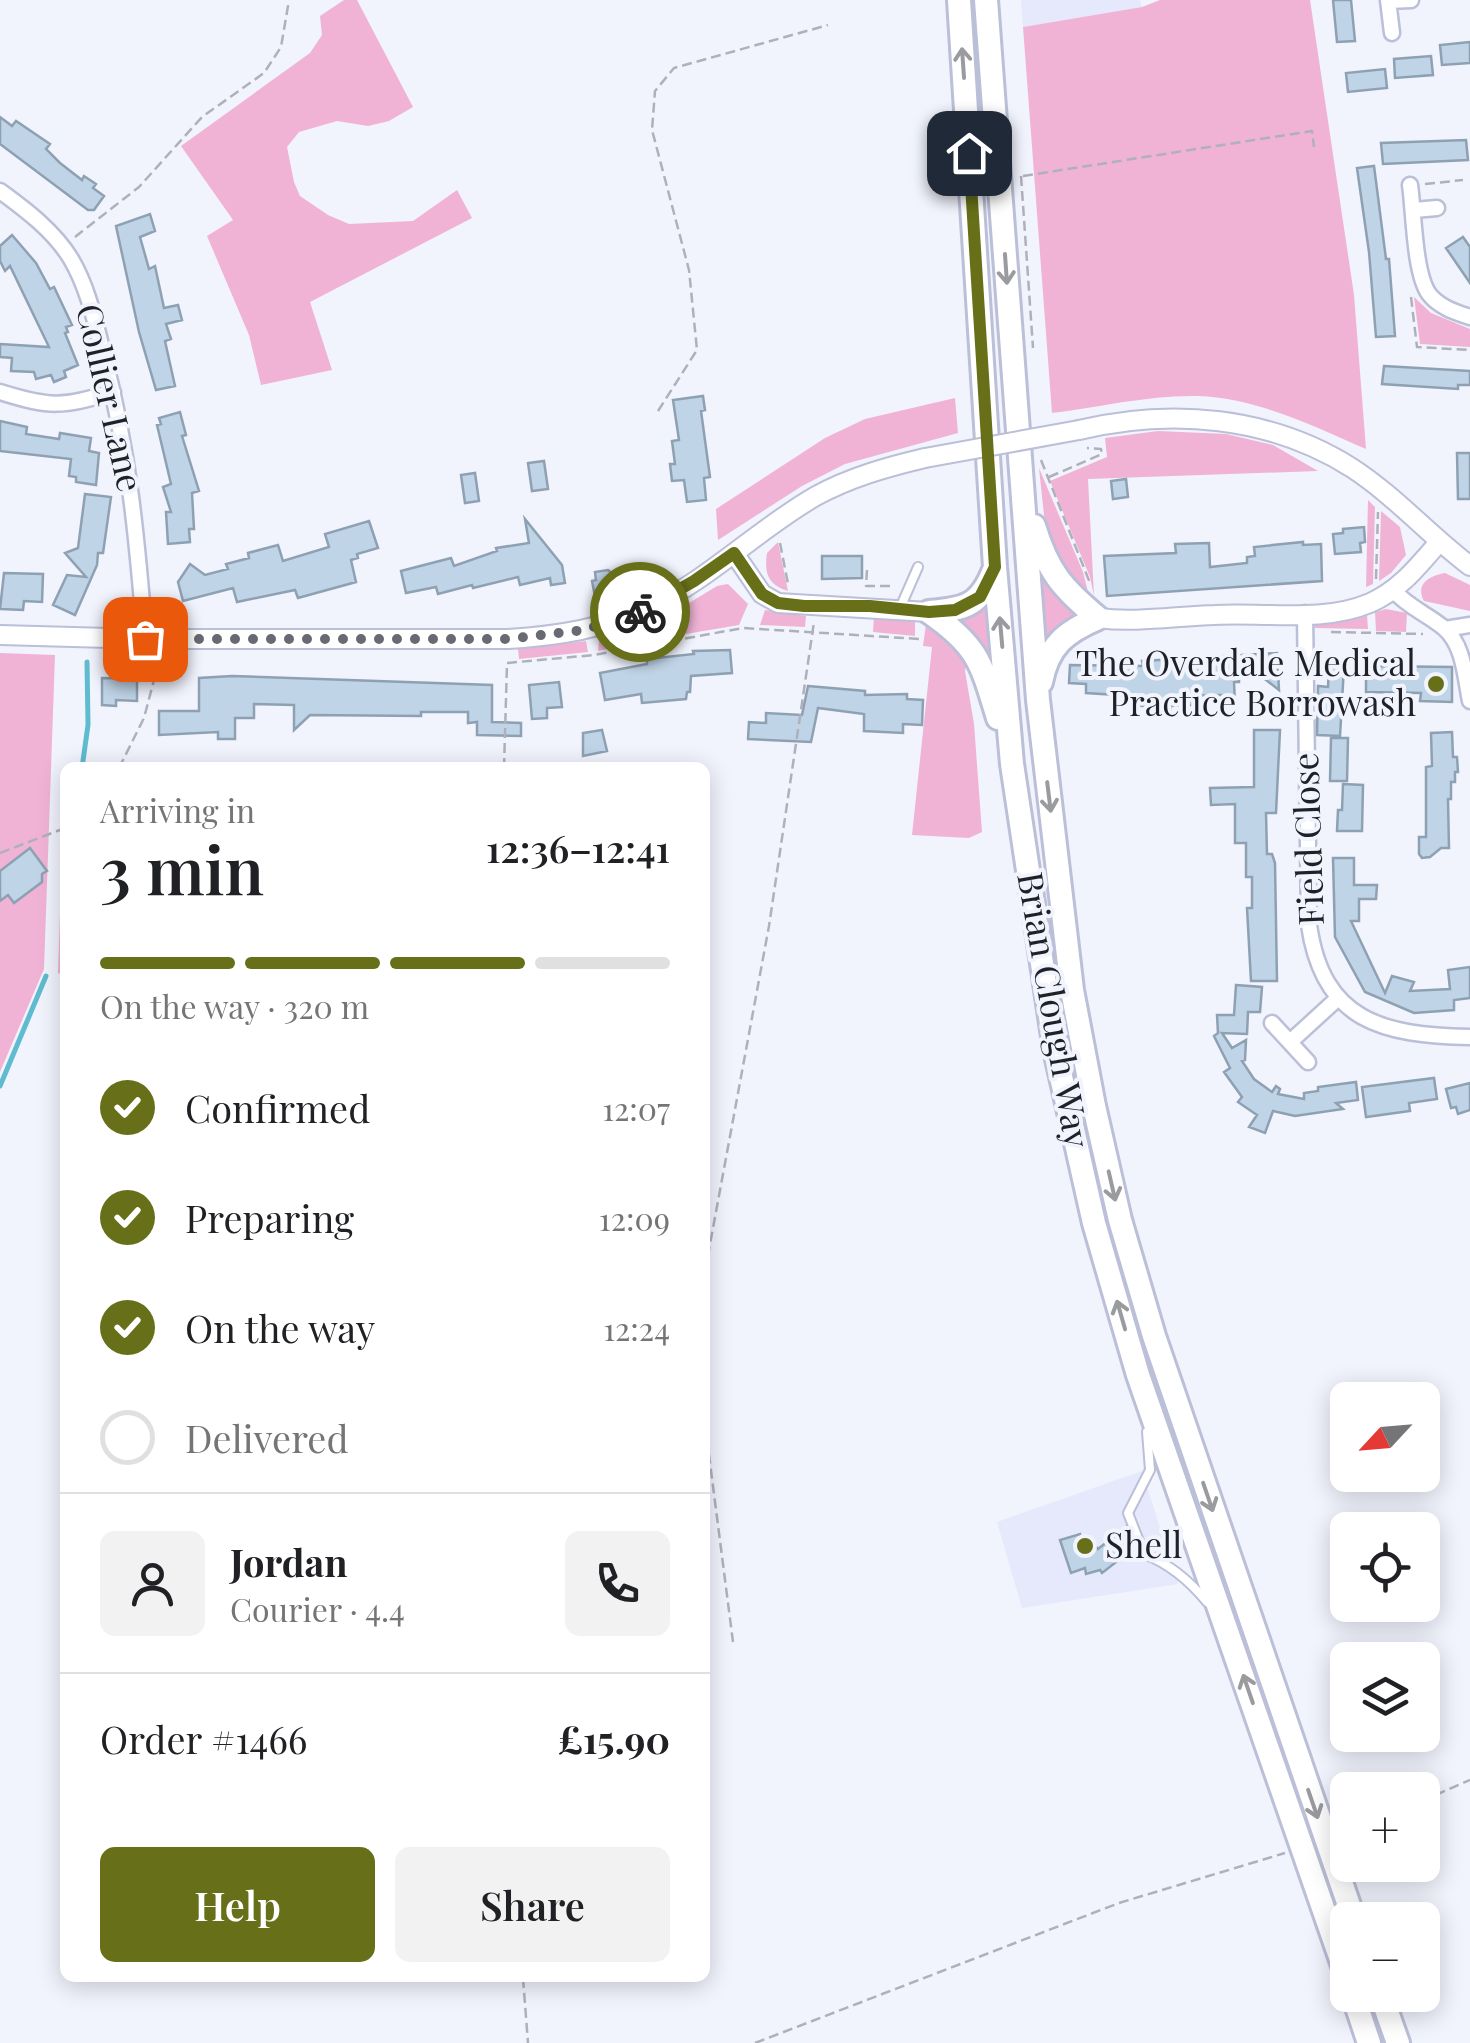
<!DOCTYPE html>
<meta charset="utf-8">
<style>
body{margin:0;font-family:"Playfair Display",serif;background:#f2f2f2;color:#202124;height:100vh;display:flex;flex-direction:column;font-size:38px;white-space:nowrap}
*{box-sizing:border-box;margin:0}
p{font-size:32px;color:#757577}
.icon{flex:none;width:55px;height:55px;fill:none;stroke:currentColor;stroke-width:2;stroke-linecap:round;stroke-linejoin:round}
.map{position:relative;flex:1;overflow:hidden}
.drawer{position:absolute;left:60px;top:762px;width:650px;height:1220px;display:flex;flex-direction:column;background:#fff;border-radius:15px;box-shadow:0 5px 25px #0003}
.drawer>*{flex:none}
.needle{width:65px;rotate:244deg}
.buttons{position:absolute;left:1330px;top:1382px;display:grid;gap:20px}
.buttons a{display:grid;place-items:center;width:110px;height:110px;border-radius:15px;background:#fff;box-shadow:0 5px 25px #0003;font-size:50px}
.pin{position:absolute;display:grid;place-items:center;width:85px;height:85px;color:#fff;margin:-42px;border-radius:20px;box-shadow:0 5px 15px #0006}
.courier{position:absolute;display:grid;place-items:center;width:100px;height:100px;margin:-50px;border:8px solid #677019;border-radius:50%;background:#fff;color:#222;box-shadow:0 2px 12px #0007}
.head em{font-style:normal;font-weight:600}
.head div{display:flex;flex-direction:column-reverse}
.head{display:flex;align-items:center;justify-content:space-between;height:170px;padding:0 40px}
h1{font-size:65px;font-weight:600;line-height:75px}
.bar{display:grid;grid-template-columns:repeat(4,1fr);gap:15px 10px;align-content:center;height:120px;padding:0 40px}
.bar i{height:12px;border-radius:8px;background:#e0e0e0}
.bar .current{background:#677019}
.bar p{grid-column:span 4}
.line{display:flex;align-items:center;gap:25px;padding:0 40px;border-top:2px solid #e0e0e0}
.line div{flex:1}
.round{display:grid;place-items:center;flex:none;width:105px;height:105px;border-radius:15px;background:#f2f2f2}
ol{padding:0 40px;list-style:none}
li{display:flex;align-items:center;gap:30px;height:110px}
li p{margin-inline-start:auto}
li .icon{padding:10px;border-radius:50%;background:#677019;color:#fff;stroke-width:4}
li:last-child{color:#757577}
li i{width:55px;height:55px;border:5px solid #e0e0e0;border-radius:50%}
.action{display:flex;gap:20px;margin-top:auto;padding:20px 40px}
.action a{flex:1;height:115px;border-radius:15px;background:#677019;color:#fff;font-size:40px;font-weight:600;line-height:115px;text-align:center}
.action a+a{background:#f2f2f2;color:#202124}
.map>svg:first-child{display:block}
</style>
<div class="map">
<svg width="1470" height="2043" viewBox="0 0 1470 2043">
<rect width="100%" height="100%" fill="#f1f3fd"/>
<path fill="#e6e9fc" d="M1021 0H1140L1142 7 1023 27Z
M1142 1471 1178 1584 1022 1608 997 1522Z"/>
<path fill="#f0b3d6" d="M344 0H357L413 107 389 121 368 126 337 121 299 132 287 147 294 182 300 196 328 215 349 224 413 221 457 190 472 218 310 302 332 370 261 385 249 335 207 236 233 220 181 146 310 53 322 35 320 16Z
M1160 0H1310L1354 295 1366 449C1313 426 1257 398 1198 396 1149 395 1100 407 1052 413L1023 27 1142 7Z
M1414 297 1431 313 1470 329V347L1420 344Z
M955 398 958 433 845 464 802 486 718 540 716 509 825 438 865 419Z
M1158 431 1226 434 1273 445 1318 471 1088 479 1094 596 1090 577 1050 481 1107 457 1105 438Z
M1039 468 1083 572 1089 596 1070 586 1046 534Z
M1368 500 1375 507 1373 584 1366 587Z
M1381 511 1400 527 1406 555 1391 573 1379 581Z
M778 542 788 591C768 585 764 573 767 553Z
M1037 561 1077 608 1078 618 1045 647Z
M1445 573 1470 585V611L1424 601C1415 584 1429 576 1445 573Z
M728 584 748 604 739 625 674 636 671 614 717 586Z
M984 602 991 655 985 657 956 623V618Z
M1386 609 1407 613 1406 632 1376 631 1375 612Z
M765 610 806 616 805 627 760 625Z
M1367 615 1368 629 1315 628V623Z
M874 616 915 620V636L873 632Z
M662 618 666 637 642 641 640 628Z
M926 624 969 654 965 671 974 724 982 832 969 838 912 835 932 647 923 646Z
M633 630 636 643 598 651 599 641Z
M586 641 588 652 519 659 518 649Z
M0 653 55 655 44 969 0 1072Z
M64 793H65V976L58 973Z"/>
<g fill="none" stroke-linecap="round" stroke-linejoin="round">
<path stroke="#5fbbcf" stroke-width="5" d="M82 768 88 725 87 662
M0 1086 46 976"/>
</g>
<path fill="#c0d4e7" stroke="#8ea1b3" stroke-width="2.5" d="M1333 0H1351L1355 41 1337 42Z
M1470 42V63L1442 65 1440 45Z
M1431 56 1433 75 1395 78 1394 59Z
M1385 69 1387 88 1348 92 1346 73Z
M0 117 12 126 16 121 50 144 46 149 60 163 82 180 84 176 96 184 93 188 104 196 94 210H88L0 144Z
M1466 140 1468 160 1383 164 1381 143Z
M1374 166 1386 259H1389L1395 336 1376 337 1369 252 1357 168Z
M150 214 155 231 140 237 149 269 155 266 164 308 178 305 182 320 166 324 171 339 165 341 175 386 156 390 139 332 116 226Z
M12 235 36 263 50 289 54 287 72 325 66 327 68 332 65 333 78 365 64 371 66 377 54 382 51 375 36 379 34 372 11 371 12 358 0 357V344L49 347 10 266 5 271 0 261V246Z
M1463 237 1470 247V283L1446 248Z
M1384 366 1470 371V385H1458V389L1382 384Z
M703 396 705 410 701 411 710 477 704 478 706 500 687 502 684 480 672 481 670 464H675L672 441 679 440 673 400Z
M180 412 186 435 182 436 199 491 192 493 194 529H189L190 542 168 544 166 512H171L163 487 171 484 157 425 161 424 159 418Z
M0 421 27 427 26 434 59 439 60 433 91 438 89 451 99 453 96 485 76 482V477L69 476 71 459 0 451Z
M1457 453H1470V499H1458Z
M544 461 548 489 532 491 528 463Z
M475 473 479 501 465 503 461 475Z
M1126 479 1128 497 1113 499 1111 481Z
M85 494 111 497 103 553H98L97 565 75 615 53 605 67 575 86 577 65 553 78 548Z
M525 519 562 565 565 583 551 585 550 578 520 585 518 577 473 588 472 585 438 594 436 587 406 593 401 571 451 558 454 566 497 551 496 548 529 543Z
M369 521 378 548 357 554 358 558 351 560 356 582 298 598 295 590 237 602 233 588 183 601 178 582 190 564 205 575 228 569 226 564 249 558 248 553 278 545 283 561 329 547 325 534Z
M1364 527 1365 542 1360 543 1361 552 1335 554 1333 534 1343 533V529Z
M1303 542V545L1321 544 1322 581 1107 596 1104 556 1176 553 1175 544 1209 543 1210 567 1247 563V557L1255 556 1254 547Z
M822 556H862V578L822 579Z
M608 570 614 575 619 603 597 607 592 581 596 580 595 572Z
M4 573 43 574 42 602 24 601 23 610 0 609Z
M730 650 732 673 691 676 690 692H687L686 699 642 703 641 694 605 700 600 673 647 664V659L694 654 693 651Z
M1277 653 1279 690 1261 676 1239 678V682H1234L1235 705 1222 706 1221 695 1192 696V705L1170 706 1171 715 1155 716 1154 707 1133 705V696L1086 693V684L1069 683 1070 665 1143 666 1142 661Z
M1329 666 1344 667 1340 736 1317 735 1318 686 1328 687Z
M1372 666 1452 667V702L1420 701 1421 693 1366 692V668Z
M232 676 492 685V722L521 723V736L477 735V722L468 723V712H421V716L310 715 294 730V705L254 704V718H235V739H218V732L159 735V711H199V678Z
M102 678 137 679V701L116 700V706L102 705Z
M559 682 562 707 547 708V718L532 719 529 685Z
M808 686 865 691V695L907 694V699L923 700 922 725 903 724V733L864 731V714L818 708 811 742 748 739 749 722 766 723V713L802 715Z
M602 730 607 751 583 756V733Z
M1254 730H1280L1276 813H1266L1267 854H1272L1275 863 1277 981H1251L1247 908H1252V877H1246V843H1235V804L1211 805 1210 788 1254 787Z
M1452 732 1453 757H1457L1458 772H1455V782H1451V799H1448L1449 848H1441L1430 857 1422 858 1419 854V837H1426V767L1432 766 1431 733Z
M1331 738H1348L1347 781H1330Z
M1343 784 1363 785 1362 831H1337L1338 810H1342Z
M30 848 47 871 42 874V882L14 903 8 895 0 901V871Z
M1333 858H1354V885H1377L1376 899H1359V921H1351L1385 993 1392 976 1414 982 1410 991 1450 989 1448 970 1470 967V998L1454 1000V1010L1414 1013 1365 992 1335 937Z
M1236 985 1262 987 1260 1012H1248L1247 1034 1222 1033 1232 1048 1246 1040 1245 1060 1242 1061 1254 1079 1272 1092 1276 1086 1280 1089 1278 1094 1304 1099V1093L1318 1091V1087L1356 1082 1358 1100 1336 1103 1343 1109 1295 1116 1273 1111 1265 1133 1249 1127 1257 1115 1238 1102 1242 1097 1224 1072 1230 1068 1214 1036 1218 1033 1217 1015H1234Z
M1434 1078 1437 1099 1409 1103 1410 1111 1366 1117 1362 1087Z
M1470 1083V1110L1458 1114 1456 1107 1451 1108 1446 1089Z
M1126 1527 1134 1548 1102 1573 1100 1570 1086 1574 1085 1568 1071 1573 1060 1540 1080 1534 1081 1539 1088 1536 1098 1549Z"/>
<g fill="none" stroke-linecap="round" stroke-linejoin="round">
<g stroke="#bbbfd7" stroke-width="12">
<path id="service" d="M900 608 918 567
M1147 1432 1150 1470 1128 1513 1144 1554C1170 1564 1189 1580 1207 1602"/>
</g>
<g stroke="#bbbfd7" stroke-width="19">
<path id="minor" d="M1388 0 1392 33
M1388 1 1411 0
M1410 185C1414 212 1414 273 1429 294 1439 307 1455 312 1470 317
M0 191C26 210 54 231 71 259 88 288 95 321 103 353 129 452 137 537 145 639
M1414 210 1437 208
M0 392C51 408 62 407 113 392
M1393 590C1408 607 1427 614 1444 628 1464 645 1465 677 1470 701
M1305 613 1309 925C1323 1022 1383 1035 1470 1037
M1445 629 1470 625
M1272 1023 1308 1062
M1290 1042 1337 999"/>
</g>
<g stroke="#bbbfd7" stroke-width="22">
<path id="tertiary" d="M1079 430C1171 408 1270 416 1352 468 1395 496 1429 535 1470 566
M734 553 762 594 778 603 929 612
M1098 618C1137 623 1176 616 1215 615 1265 612 1323 623 1370 603 1400 590 1419 565 1440 541
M0 635 145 639H508C557 636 604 629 650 607 710 579 758 529 816 496 851 477 887 467 925 458"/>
</g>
<g stroke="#bbbfd7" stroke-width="28">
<path id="trunk" d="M959 0 995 567 1012 764 1055 1050 1094 1223 1138 1375 1348 1980
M986 0 1038 700 1072 990 1094 1106 1120 1220 1154 1336 1354 1920
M1034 526C1048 572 1062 588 1098 618 1065 632 1048 646 1041 682
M929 612C978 646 981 662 998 718
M929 612C965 609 980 606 994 570
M1353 1995 1369 2043
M1381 1995 1398 2043"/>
</g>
<path stroke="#afb1ba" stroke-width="2.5" stroke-dasharray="10 5" stroke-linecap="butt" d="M1021 176 1033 348
M1023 176 1312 131 1314 147
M1425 184 1463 180
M75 237 139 187 202 117 264 73 281 47 289 0
M1411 297 1417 347 1470 350
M658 411 697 350 689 270 652 130 655 91 674 68 828 25
M1041 460 1090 583
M1049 477 1102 454 1101 449 1087 448
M780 543 788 584
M867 570 866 586H895
M1376 579 1378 512
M1331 632 1423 634
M507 663 594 655 743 628 920 639
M119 768 144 718 160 657
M504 768 507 664
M0 853 65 828
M705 1271 769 926 814 622
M705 1424 733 1642
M1422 1801 1470 1780
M523 1978 528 2043
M755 2043 1119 1903 1285 1853"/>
<use href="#service" stroke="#fff" stroke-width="8"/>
<use href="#minor" stroke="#fff" stroke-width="14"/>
<use href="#tertiary" stroke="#fff" stroke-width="18"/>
<use href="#trunk" stroke="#fff" stroke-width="22"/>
<g stroke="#bbbfd7" stroke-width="22" stroke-linecap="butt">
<path id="tertiary-bridge" d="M925 458 1079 430"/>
</g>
<use href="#tertiary-bridge" stroke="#fff" stroke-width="18"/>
</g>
<defs><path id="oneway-shaft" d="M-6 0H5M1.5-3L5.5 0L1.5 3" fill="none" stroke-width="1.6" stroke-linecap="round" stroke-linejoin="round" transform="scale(2.5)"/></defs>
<g stroke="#9a9b9f">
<use href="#oneway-shaft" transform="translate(963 63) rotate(-94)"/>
<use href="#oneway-shaft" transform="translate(1006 269) rotate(86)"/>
<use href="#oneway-shaft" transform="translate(1001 632) rotate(-95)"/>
<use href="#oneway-shaft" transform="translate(1049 797) rotate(83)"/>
<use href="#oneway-shaft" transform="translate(1112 1186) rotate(77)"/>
<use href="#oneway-shaft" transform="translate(1121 1315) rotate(-106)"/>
<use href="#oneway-shaft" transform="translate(1208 1497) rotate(71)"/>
<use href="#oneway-shaft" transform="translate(1248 1689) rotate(-109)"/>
<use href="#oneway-shaft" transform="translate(1313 1804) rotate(71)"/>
</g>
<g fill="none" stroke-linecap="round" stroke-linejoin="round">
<path stroke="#686a73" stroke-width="10" stroke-dasharray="0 18" d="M145 639H508L584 630 640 612"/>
<path stroke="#677019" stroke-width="12" d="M640 612 694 581 734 553 762 594 778 603 804 606H870L929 612 955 610 980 597 995 567 969 153"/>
</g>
<g fill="#677019" stroke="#f1f3fd" stroke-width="4">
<circle cx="1436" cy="684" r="10"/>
<circle cx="1085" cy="1546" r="10"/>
</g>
<g text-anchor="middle" stroke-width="8" stroke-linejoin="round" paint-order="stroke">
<g font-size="35" fill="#1f2129" stroke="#f1f3fd">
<text transform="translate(109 398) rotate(77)" y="12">Collier Lane</text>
<text transform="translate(1309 839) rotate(-92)" y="12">Field Close</text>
<text transform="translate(1053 1010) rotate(80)" y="12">Brian Clough Way</text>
</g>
<g font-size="35" fill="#1f2129" stroke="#f1f3fd" text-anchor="end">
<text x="1416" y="676">The Overdale Medical<tspan x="1416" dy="40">Practice Borrowash</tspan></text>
<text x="1105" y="1558" text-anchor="start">Shell</text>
</g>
</g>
</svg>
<div class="buttons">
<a><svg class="needle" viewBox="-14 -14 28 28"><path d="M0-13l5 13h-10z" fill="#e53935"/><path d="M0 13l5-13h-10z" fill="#757577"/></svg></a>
<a><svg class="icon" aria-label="locate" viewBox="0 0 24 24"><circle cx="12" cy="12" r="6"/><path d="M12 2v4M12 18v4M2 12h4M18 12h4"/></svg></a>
<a><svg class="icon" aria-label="layers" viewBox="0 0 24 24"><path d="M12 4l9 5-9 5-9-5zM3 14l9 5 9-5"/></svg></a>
<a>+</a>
<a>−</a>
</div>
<div class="pin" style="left:145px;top:639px;background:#ea580c"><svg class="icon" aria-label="bag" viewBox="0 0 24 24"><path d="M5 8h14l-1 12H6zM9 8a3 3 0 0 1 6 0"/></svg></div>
<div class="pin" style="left:969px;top:153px;background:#1f2937"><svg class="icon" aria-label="home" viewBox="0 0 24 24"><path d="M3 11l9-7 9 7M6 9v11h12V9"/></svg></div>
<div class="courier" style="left:640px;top:612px"><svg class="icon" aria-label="bike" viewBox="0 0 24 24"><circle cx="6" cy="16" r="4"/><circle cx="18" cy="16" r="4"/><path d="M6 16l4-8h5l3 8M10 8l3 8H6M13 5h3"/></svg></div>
<section class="drawer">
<div class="head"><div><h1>3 min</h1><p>Arriving in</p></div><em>12:36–12:41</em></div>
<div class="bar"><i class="current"></i><i class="current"></i><i class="current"></i><i></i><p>On the way · 320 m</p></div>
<ol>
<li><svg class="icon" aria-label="check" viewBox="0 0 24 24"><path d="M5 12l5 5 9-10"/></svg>Confirmed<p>12:07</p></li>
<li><svg class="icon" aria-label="check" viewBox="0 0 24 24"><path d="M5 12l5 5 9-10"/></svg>Preparing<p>12:09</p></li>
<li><svg class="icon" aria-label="check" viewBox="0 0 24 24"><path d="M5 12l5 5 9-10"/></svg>On the way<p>12:24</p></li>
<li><i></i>Delivered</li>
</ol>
<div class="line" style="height:180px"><a class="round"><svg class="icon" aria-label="person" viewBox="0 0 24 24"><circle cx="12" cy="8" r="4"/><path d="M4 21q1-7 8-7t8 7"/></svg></a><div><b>Jordan</b><p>Courier · 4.4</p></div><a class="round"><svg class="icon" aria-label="phone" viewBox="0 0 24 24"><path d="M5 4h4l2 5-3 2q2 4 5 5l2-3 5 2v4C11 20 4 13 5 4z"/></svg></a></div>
<div class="line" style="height:130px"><div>Order #1466</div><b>£15.90</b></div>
<div class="action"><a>Help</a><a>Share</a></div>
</section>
</div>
